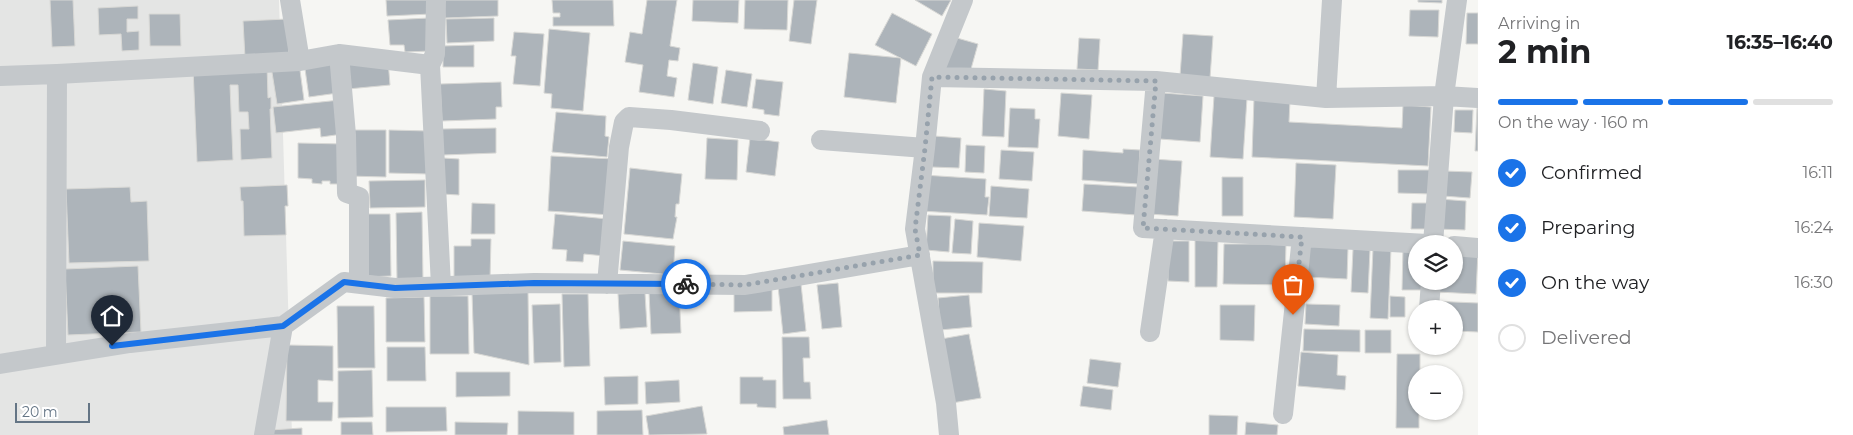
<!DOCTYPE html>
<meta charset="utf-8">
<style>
body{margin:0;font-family:Montserrat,sans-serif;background:#f2f2f2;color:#202124;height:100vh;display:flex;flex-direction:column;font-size:19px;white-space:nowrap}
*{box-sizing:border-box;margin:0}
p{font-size:16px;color:#757577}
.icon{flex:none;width:28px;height:28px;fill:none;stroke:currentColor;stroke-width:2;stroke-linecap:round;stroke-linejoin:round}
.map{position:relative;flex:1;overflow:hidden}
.details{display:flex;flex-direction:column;background:#fff;width:375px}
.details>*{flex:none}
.fabs{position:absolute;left:1408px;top:235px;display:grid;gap:10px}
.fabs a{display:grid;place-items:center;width:55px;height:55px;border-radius:50%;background:#fff;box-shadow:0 1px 4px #0004;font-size:25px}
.scale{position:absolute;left:15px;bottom:12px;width:75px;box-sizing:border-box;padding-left:5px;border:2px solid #647585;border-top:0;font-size:14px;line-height:18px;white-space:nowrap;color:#647585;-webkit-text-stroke:4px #fff;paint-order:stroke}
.pin{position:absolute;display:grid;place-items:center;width:42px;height:42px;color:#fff;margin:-51px -21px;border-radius:50% 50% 50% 0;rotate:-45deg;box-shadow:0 0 5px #0007}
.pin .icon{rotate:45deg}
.courier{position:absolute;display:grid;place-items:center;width:50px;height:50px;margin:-25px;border:4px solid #1a73e8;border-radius:50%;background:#fff;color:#222;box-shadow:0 1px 6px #0007}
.headline em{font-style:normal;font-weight:700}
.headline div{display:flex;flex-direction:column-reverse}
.headline{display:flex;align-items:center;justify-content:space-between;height:85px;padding:0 20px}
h1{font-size:32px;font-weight:700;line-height:38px}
.bar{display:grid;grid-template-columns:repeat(4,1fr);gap:8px 5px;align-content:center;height:60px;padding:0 20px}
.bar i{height:6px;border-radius:4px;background:#e0e0e0}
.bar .current{background:#1a73e8}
.bar p{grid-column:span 4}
ol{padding:0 20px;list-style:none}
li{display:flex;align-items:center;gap:15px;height:55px}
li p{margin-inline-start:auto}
li .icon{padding:5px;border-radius:50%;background:#1a73e8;color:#fff;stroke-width:4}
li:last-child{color:#757577}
li i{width:28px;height:28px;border:2px solid #e0e0e0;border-radius:50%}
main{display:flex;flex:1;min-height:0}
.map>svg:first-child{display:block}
</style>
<main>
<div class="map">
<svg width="1478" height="435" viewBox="0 0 1478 435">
<rect width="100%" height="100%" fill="#f6f6f3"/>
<path fill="#e4e5e4" d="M0 0H279L292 435H0Z"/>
<path fill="#adb4ba" stroke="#d8d8d5" d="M50 0H73L75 46 52 47Z
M386 0H430L431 14 387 16Z
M444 0H498V16L445 18Z
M552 0H613L614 26H553V17H560V13H553Z
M647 0H677L670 46 680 48 678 61 669 60 667 76 677 78 674 97 639 92 643 65 625 62 630 32 642 34Z
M693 0H739L738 23 692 21Z
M745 0H788L787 30 744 29Z
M794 0H817L811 44 789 41Z
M915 0H951L942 16Z
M1418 0H1442V3L1418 2Z
M138 6V19H127V32L139 31V50L122 51 121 34 99 35 98 8Z
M1410 10H1439L1438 37 1409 36Z
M892 13 932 34 916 66 875 45Z
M1467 13H1478V44H1466Z
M149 14H180L181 46H150Z
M429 18 431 51 405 52 404 45H390L388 20Z
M494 18V41L447 43 446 19Z
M287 19 289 56 245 58 243 21Z
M549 29 590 33 583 111 551 108 552 94 544 93Z
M514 32 544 34 540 86 513 84 516 56H511Z
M1183 34 1213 36 1210 78 1180 76Z
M950 36 978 44 971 69H938Z
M1079 38 1100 39 1098 70 1077 69Z
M474 45V67H443V46Z
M849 53 901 58 896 103 844 97Z
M334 58 338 93 309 97 304 62Z
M388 60 390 85 348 89 346 64Z
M299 63 304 100 277 104 271 66Z
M693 63 718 67 713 104 688 100Z
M267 65 268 98 271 97V109H270L272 158 241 160 240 129H249L248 112H239L238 85H230L233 160 197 162 193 68Z
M726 70 752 74 747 107 721 103Z
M756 79 783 82 779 116 764 114V110L752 108Z
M501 82 502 107H496V119L442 121 440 84Z
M984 89 1006 91 1004 137 982 136Z
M1061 93 1092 95 1089 139 1058 136Z
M1163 93 1203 96 1200 142 1160 139Z
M1214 96 1247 98 1243 159 1210 157Z
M1254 98 1290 100 1289 122 1402 128 1403 105 1431 107 1428 166 1252 157Z
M340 100 343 134 321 137 320 128 276 133 273 107Z
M1010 108 1035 109V119H1040L1038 148 1008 147Z
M1477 108H1478V151H1475Z
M1455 110H1473L1472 133 1454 132Z
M556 112 606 116 605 136 609 137 607 157 552 152Z
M496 128V153L443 155 442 129Z
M349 130H386V177L348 176Z
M389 130 429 131 428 174 389 173Z
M934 136 961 138 959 168 932 167Z
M707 138 738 140 737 180 705 179Z
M750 138 779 142 775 176 746 172Z
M298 143 344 144 339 184H330V181H322V184L312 183V179L298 178Z
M966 145 985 146 984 173 965 172Z
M1123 149 1140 150 1138 184 1082 180 1083 150 1123 153Z
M1001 150 1034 152 1032 181 999 179Z
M551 156 615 159 611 215 548 211Z
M443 158 459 159V195L442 194Z
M1153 159 1182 161 1178 216 1149 214Z
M1296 163 1336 165 1333 219 1294 217Z
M630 168 682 174 679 204H676L675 217H677L673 239 624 234Z
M1398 170H1431V194L1398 193Z
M1444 171 1472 172 1470 198 1443 196Z
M923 175 986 179 985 197H989L987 215 921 211Z
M1222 177H1243V216H1222Z
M425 180V207L370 208 369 181Z
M1084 184 1138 187 1136 215 1082 211Z
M287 185 288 206H285L286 235 244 236 243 201H241L240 187Z
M991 186 1029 189 1027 218 989 216Z
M130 187 131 202 147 201 149 261 69 263 66 189Z
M1439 199 1466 201 1465 230 1437 229Z
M472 203 495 204V234H471Z
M1412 203H1429V229H1411Z
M422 212 423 281H397L396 213Z
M363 214H390L391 276 363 277Z
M555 214 608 219 605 256 584 254 583 262 566 261 567 250 552 249Z
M928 215 951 216 949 252 926 250Z
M955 219 973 221 971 254 952 253Z
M979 223 1024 226 1021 261 977 257Z
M471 239H491L490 280 454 279V246H471Z
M1195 240H1218L1217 287H1195Z
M623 241 675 246 673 275 620 270Z
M1168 241H1189V282L1168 281Z
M1224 244H1286L1285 285 1223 284Z
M1307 246 1348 248 1347 279 1306 277Z
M1373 248 1391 249 1388 319 1370 318Z
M1403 248H1416V281H1424V290H1402Z
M1353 249 1370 250 1368 293 1351 292Z
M1454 249 1478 251 1476 294 1438 292V281H1454Z
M933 261 983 262 982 293H933Z
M138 266 141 332 68 335 65 269Z
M838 283 842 327 822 329 817 285Z
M801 284 806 331 783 334 778 286Z
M772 288V311L734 312V289Z
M679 290 681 333 651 334 649 292Z
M528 292 529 365 474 353 472 293Z
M645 293 647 327 620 329 618 294Z
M562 294H588L590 366 564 367Z
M969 295 972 327 940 330 938 298Z
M430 296H468L469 354H430Z
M1390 296 1405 297V317H1390Z
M424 297 425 342H386V298Z
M1430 301 1478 303V332L1454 331V309H1430Z
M560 304 561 362 534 363 532 305Z
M1306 304 1340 305 1339 326 1305 324Z
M1220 305H1255L1254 341 1220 340Z
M337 306H374L375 368H338Z
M1304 329 1360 330V352L1303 351Z
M1365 330H1391V353H1365Z
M969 334 981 398 952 403 941 339Z
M782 337H809L810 358H803L804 382H810L811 399H783Z
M287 345 333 346V381L318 380V402H333L332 421H286Z
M387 347H425L426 381H387Z
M1301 352 1338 355 1337 375 1346 376 1345 390 1298 386Z
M1397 354H1420V374H1416V411H1419V428H1396Z
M1090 359 1121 363 1118 387 1087 383Z
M372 370 373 417 338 418V371Z
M456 372H510V396L456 397Z
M638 376V404L605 405 604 377Z
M740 377H763V380H776V408L757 407V404H740Z
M679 380 680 402 646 404 645 382Z
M1083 386 1113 390 1111 410 1080 406Z
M702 406 707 434 649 435 646 416Z
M386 407H446L447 431 386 432Z
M642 410 643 435H597V411Z
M518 411 574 412V435H518Z
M1209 415 1238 416 1237 435H1209Z
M827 420 829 435H784L783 427Z
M341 422H372L373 435H341Z
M455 422 508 423 507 435H455Z
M1246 422 1278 425 1277 435H1245Z
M302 428V435H270V430Z"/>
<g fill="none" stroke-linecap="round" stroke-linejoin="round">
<path stroke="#c4c8cb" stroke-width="20" d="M290 0 300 61
M436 0 435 54 430 65 441 286
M339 54 346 135 347 193 359 197V284
M0 76 57 74 300 61 339 54 430 65
M932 77 1156 81 1326 98 1444 96 1478 98
M1156 81 1143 228 1427 244
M1326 98 1332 0
M821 140 925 148
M1433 244 1444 96 1457 0
M1454 246 1478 248
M607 284 619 147 624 122 629 117 671 120 760 131
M1429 309 1431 281
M1150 332 1165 229
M56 355 57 74
M0 364 130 343 283 326 344 282 395 288 534 283 745 285 920 255
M1283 414 1302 237
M264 435 283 326
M949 435 946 403 915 229 925 148 932 77 963 0"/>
</g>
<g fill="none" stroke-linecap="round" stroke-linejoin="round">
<path stroke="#97a2ac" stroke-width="5" stroke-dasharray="0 9" d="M686 284 745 285 920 255 915 229 925 148 932 77 1156 81 1143 228 1302 237 1293 315"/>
<path stroke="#1a73e8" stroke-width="6" d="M112 346 283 326 344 282 395 288 534 283 686 284"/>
</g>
</svg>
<div class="fabs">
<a><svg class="icon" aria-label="layers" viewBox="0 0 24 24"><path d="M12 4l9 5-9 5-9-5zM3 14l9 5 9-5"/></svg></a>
<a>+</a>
<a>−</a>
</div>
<div class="scale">20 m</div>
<div class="pin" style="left:1293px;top:315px;background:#ea580c"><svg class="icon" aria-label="bag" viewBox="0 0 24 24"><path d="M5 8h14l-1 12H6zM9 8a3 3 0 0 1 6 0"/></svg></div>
<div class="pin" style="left:112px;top:346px;background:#1f2937"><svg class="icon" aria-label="home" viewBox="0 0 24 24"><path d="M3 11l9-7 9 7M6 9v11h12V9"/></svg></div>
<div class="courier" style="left:686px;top:284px"><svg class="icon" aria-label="bike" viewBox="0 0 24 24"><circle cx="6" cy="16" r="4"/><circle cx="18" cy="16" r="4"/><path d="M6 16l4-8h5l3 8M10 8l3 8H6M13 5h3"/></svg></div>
</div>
<section class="details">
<div class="headline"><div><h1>2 min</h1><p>Arriving in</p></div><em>16:35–16:40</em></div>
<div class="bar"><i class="current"></i><i class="current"></i><i class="current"></i><i></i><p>On the way · 160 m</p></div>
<ol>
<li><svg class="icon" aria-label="check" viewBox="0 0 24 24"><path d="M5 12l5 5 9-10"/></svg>Confirmed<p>16:11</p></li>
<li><svg class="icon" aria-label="check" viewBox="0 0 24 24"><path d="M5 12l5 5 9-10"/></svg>Preparing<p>16:24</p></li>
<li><svg class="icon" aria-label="check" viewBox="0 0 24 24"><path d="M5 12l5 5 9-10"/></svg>On the way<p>16:30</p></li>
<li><i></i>Delivered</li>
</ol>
</section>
</main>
